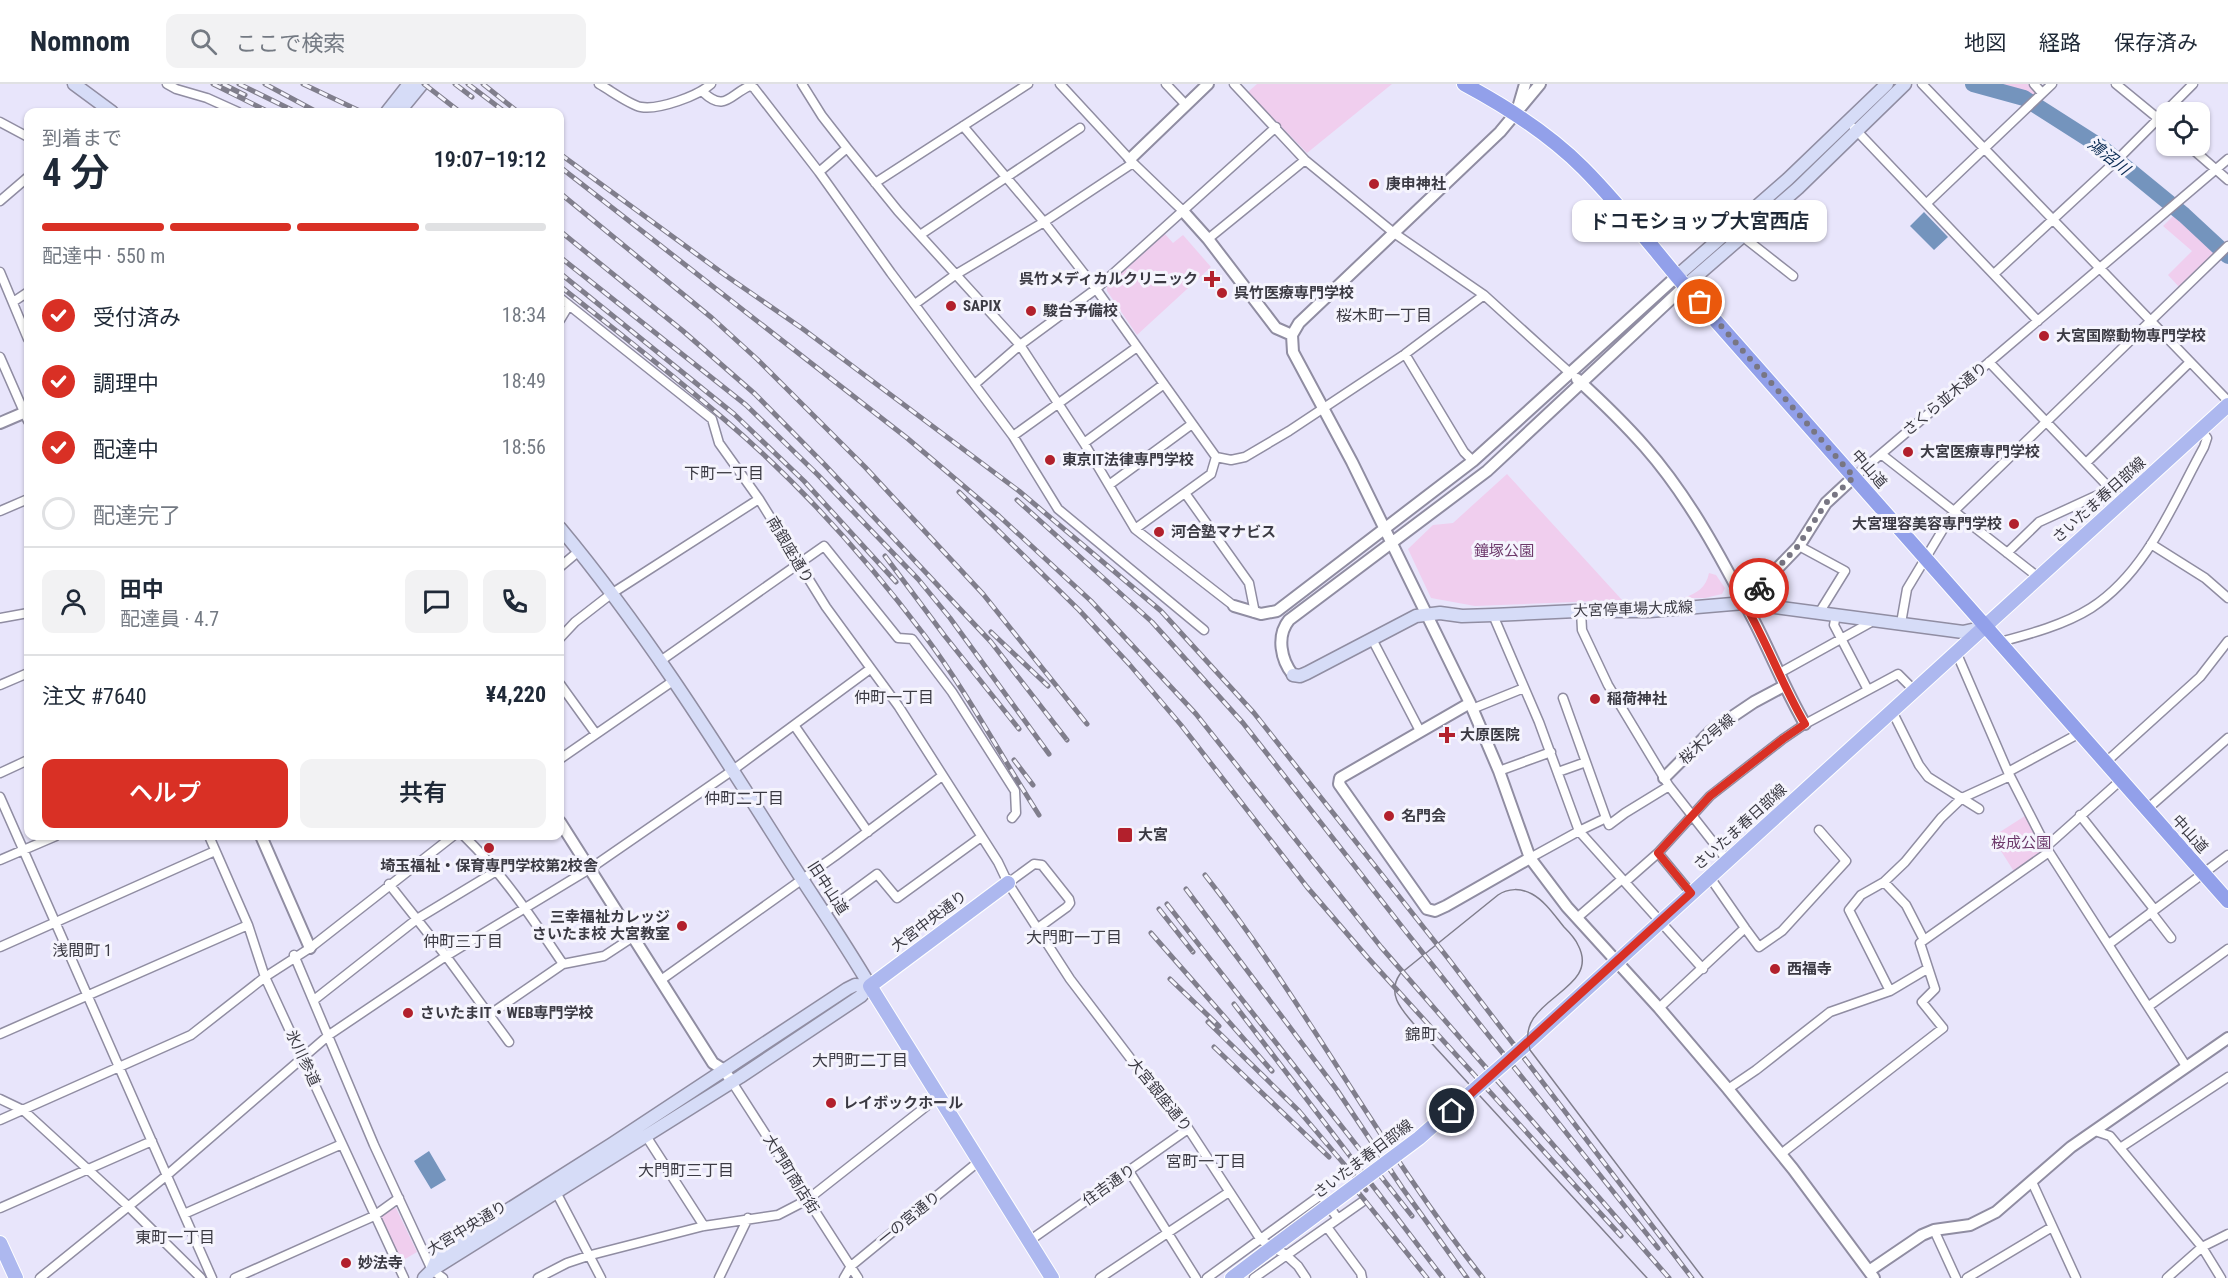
<!DOCTYPE html>
<html lang="ja">
<meta charset="utf-8">
<style>
body{margin:0;font-family:"Roboto Condensed","Noto Sans JP",sans-serif;background:#f2f2f3;color:#1f2937;height:100vh;display:flex;flex-direction:column;font-size:22px;white-space:nowrap}
*{box-sizing:border-box;margin:0}
p{font-size:20px;color:#747a83}
.icon{flex:none;width:33px;height:33px;fill:none;stroke:currentColor;stroke-width:2;stroke-linecap:round;stroke-linejoin:round}
.map{position:relative;flex:1;overflow:hidden}
.drawer{position:absolute;left:24px;top:24px;width:540px;height:732px;display:flex;flex-direction:column;background:#fff;border-radius:12px;box-shadow:0 2px 4px #0004}
.drawer>*{flex:none}
.buttons{position:absolute;left:2156px;top:18px;display:grid;gap:12px}
.buttons a{display:grid;place-items:center;width:54px;height:54px;border-radius:12px;background:#fff;box-shadow:0 2px 4px #0004;font-size:30px}
.pin{position:absolute;display:grid;place-items:center;width:51px;height:51px;color:#fff;margin:-26px;border:3px solid #fff;border-radius:50%;box-shadow:0 2px 6px #0007}
.courier{position:absolute;display:grid;place-items:center;width:60px;height:60px;margin:-30px;border:4px solid #d93025;border-radius:50%;background:#fff;color:#222;box-shadow:0 2px 8px #0007}
.bubble{position:absolute;height:42px;border-radius:12px;background:#fff;box-shadow:0 2px 4px #0004;font-size:20px;font-weight:600;line-height:42px;text-align:center}
.summary em{font-style:normal;font-weight:600}
.summary div{display:flex;flex-direction:column-reverse}
.summary{display:flex;align-items:center;justify-content:space-between;height:102px;padding:0 18px}
h1{font-size:39px;font-weight:600;line-height:45px}
.bar{display:grid;grid-template-columns:repeat(4,1fr);gap:9px 6px;align-content:center;height:72px;padding:0 18px}
.bar i{height:8px;border-radius:4px;background:#e0e1e3}
.bar .current{background:#d93025}
.bar p{grid-column:span 4}
.line{display:flex;align-items:center;gap:15px;padding:0 18px;border-top:2px solid #e0e1e3}
.line div{flex:1}
.round{display:grid;place-items:center;flex:none;width:63px;height:63px;border-radius:12px;background:#f2f2f3}
ol{padding:0 18px;list-style:none}
li{display:flex;align-items:center;gap:18px;height:66px}
li p{margin-inline-start:auto}
li .icon{padding:6px;border-radius:50%;background:#d93025;color:#fff;stroke-width:4}
li:last-child{color:#747a83}
li i{width:33px;height:33px;border:3px solid #e0e1e3;border-radius:50%}
.cta{display:flex;gap:12px;margin-top:auto;padding:12px 18px}
.cta a{flex:1;height:69px;border-radius:12px;background:#d93025;color:#fff;font-size:24px;font-weight:600;line-height:69px;text-align:center}
.cta a+a{background:#f2f2f3;color:#1f2937}
header{display:flex;align-items:center;gap:36px;box-sizing:border-box;height:84px;padding:0 30px;background:#fff;border-bottom:2px solid #e0e1e3}
header strong{font-size:28px}
nav{display:flex;gap:33px;margin-inline-start:auto;font-size:21px}
.search{width:420px;height:54px;background:#f2f2f3;display:flex;align-items:center;gap:15px;box-sizing:border-box;padding:0 21px;border-radius:12px;color:#747a83;font-size:22px}
.map>svg:first-child{display:block}
</style>
<header>
<strong>Nomnom</strong>
<div class="search"><svg class="icon" aria-label="search" viewBox="0 0 24 24"><circle cx="10" cy="10" r="6"/><path d="M15 15l6 6"/></svg>ここで検索</div>
<nav><a>地図</a><a>経路</a><a>保存済み</a></nav>
</header>
<div class="map">
<svg width="2228" height="1194" viewBox="0 0 2228 1194">
<rect width="100%" height="100%" fill="#e8e5fb"/>
<path fill="#f0ceee" d="M1257 0H1392L1307 69 1248 8Z
M1981 0H2028L2037 9 2031 16 2024 11Z
M2175 130 2219 167 2180 204 2168 191 2192 167 2163 142Z
M1164 149 1173 159 1183 151 1211 183 1137 251 1107 207V202Z
M1507 390 1622 516 1475 522 1431 514 1408 465 1433 441 1453 439Z
M1709 489 1716 491 1725 504 1722 510 1705 514H1684C1697 509 1706 504 1709 489Z
M2028 730 2047 767 2015 789 1992 753Z
M393 1124H396L417 1168 400 1178 378 1131Z"/>
<path fill="#7494bd" d="M1924 128 1948 153 1934 166 1910 142Z
M429 1067 446 1096 431 1105 414 1077Z"/>
<g fill="none" stroke-linecap="round" stroke-linejoin="round">
<path stroke="#7494bd" stroke-width="16" d="M1973 0 2024 14 2101 63 2184 131 2228 172"/>
<g stroke="#908da2" stroke-width="11">
<path id="minor" d="M167 0 176 5 207 14 238 28
M599 0C610 6 630 21 641 23 659 26 698 12 711 0
M802 0 822 32 847 64 819 88 891 189 1013 352 1058 425 1204 546
M1060 0 1133 79 1182 126
M1166 0 1186 21
M1234 0 1305 76 1394 149 1484 211 1570 289
M1922 0 2228 317
M2034 0 2042 9
M2116 0 2166 41
M703 8C725 29 730 10 750 2L754 4 819 88
M0 38 28 53
M963 42 1044 138 1096 205 1216 373 1211 390 1135 445
M1854 44 2038 237
M2189 62 2228 96
M847 64 898 127 1020 261 1084 359 1135 445 1234 522
M875 99 1028 0
M0 117 28 93
M1927 119 2052 0
M920 151 1080 44
M1742 152 1793 192
M1208 155 1305 76
M0 188 28 255
M1994 190 2115 78 2193 0
M560 214 712 335 719 359 759 415 826 523 899 623 998 778 1008 799 1070 895 1140 987 1182 1035 1261 1156 1286 1171 1298 1182 1306 1194
M13 218 28 208
M915 220 955 191 1044 138 1133 79
M560 236 569 221
M1405 270 1464 368 1473 377
M0 273 28 337
M1989 278 2122 417
M975 300 1020 261 1096 205 1276 43
M1013 352 1137 263
M1084 359 1164 300
M1881 370 2038 493
M1216 373 1231 376 1245 373 1289 347 1405 270 1484 211
M2086 379 2190 278
M1854 393 2228 75
M1109 401 1192 340
M1185 409 1249 499 1255 529
M0 427 28 415
M2151 460 2205 494 2228 514
M1799 462 1845 487 1819 529
M2007 469 2039 438 2111 405
M560 483 579 467
M1581 527 1582 546 1608 601 1669 702 1727 776
M1493 531 1539 638 1579 747 1606 734 1609 741 1625 729 1669 702
M1836 531 1834 541 1868 606
M0 534 28 529
M1901 539 1907 505 1954 427 2228 162
M560 554 575 538 611 510 759 415
M1372 555 1420 647
M2000 558C2030 550 2064 541 2091 524 2147 488 2173 419 2204 363L2207 354 2201 346
M1957 570 2008 688 2049 768 2186 982
M659 578 824 462 898 554 912 555 952 608 1015 707 1016 729 1012 734
M1785 586 1875 536
M560 600 596 650
M0 601 28 589
M1563 614 1606 734
M1472 625 1524 604
M1892 627 1919 681 1928 693 1979 725
M794 641 868 748
M560 675 673 597
M2106 678 2200 593 2228 557
M1499 687 1551 668
M1558 688 1586 678
M2008 688 2080 649
M0 689 28 676
M0 713 212 1194
M2146 726 2228 654
M2080 731 2154 825
M209 752 248 841 265 893 404 1194
M464 752C504 791 532 834 563 880
M2047 762 2121 696
M1658 769 1691 809
M1530 774 1579 747 1703 885
M0 776 56 752
M1709 792 1745 844
M1625 798 1658 769 1710 712 1783 655 1805 640 1898 590 1915 607
M1884 798 1905 778 1941 734 1962 714 2010 692
M1008 799 1034 780 1042 781 1069 815 1070 819 1067 823 1038 844
M389 800 446 872 509 958
M2151 828 2171 854
M824 829 877 790 897 814 981 753
M1577 834 1622 795
M2109 860 2228 771
M0 863 215 767
M294 871 374 1061 432 1186 443 1194
M661 896 835 772 942 692
M1890 907 1849 826 1861 811 1884 798 1906 821 1924 856
M314 916 417 835 498 786
M2149 922 2228 865
M1659 924 1745 844 1759 863 1782 847 1846 777 1819 746
M489 931 563 880 604 872 633 853
M0 950 248 841
M732 998 858 1194
M1728 1005 1756 986 1830 928 1890 907 1927 885
M0 1015 23 1026 129 1123 201 1194
M0 1036 191 951 265 893 310 864 453 752
M2095 1047 2110 1052 2120 1064 2202 1163 2221 1194
M646 1052 704 1142
M2120 1064 2228 993
M1781 1070 1943 944 1922 918 1935 905 1920 859 2049 768
M1129 1087 1196 1194
M2032 1098 2076 1194
M556 1108 601 1194
M0 1124 152 1057
M184 1130 342 1060
M1327 1143 1361 1189 1362 1194
M1934 1146 1956 1194
M1029 1157 1188 1045
M40 1194 166 1092 329 951 446 872 591 784 733 686 870 585
M235 1194 374 1132 399 1114
M538 1194 567 1179 591 1171 704 1142 778 1131 807 1116 938 1013
M719 1194 748 1134
M844 1194 851 1182 978 1078
M1100 1194 1229 1108
M1207 1194 1321 1111 1338 1135
M1254 1194 1362 1118
M1967 1194 2052 1143
M2167 1194 2202 1163 2228 1150"/>
</g>
<g stroke="#908da2" stroke-width="14">
<path id="tertiary" d="M1540 0 1500 48 1299 239 1292 251 1293 268 1352 378 1470 619 1499 687 1530 774 1567 823 1659 924 1728 1005 1793 1085 1874 1194
M1518 24 1525 0
M1130 75 1208 0
M1182 126 1208 155 1276 244 1292 251
M1577 295C1600 316 1624 339 1645 363 1689 413 1722 475 1752 533 1771 569 1785 606 1805 640
M0 339 28 327
M1744 519 1799 462 1826 419 1854 393
M1234 522 1261 530 1277 527 1473 377 1677 192
M1293 591C1281 576 1276 552 1289 536L1487 387 1685 202
M1470 619 1340 694 1339 700 1427 825 1435 827 1446 822 1530 774
M1664 694 1711 647 1754 618 1784 602
M560 738 713 979 724 986 732 998
M261 752 310 864
M1869 1187 1922 1151 1934 1146 1970 1141 1996 1128 2071 1063 2228 954"/>
</g>
<g stroke="#908da2" stroke-width="15">
<path id="secondary" d="M74 0 112 28
M387 28 409 0
M399 28 422 0
M1677 192 1788 95 1887 0
M1685 202 1798 104 1905 0
M560 444C640 540 708 647 775 753 806 803 840 851 870 902
M1293 591 1300 592 1307 589 1416 532 1440 529 1462 532 1493 531 1576 527H1650L1744 519 1963 548 1985 543
M432 1186 740 993 861 912 870 902
M424 1194 432 1186 439 1170 456 1159 612 1060 847 905 855 901 870 902"/>
</g>
<g stroke="#fff" stroke-width="16">
<path id="primary" d="M1008 799 870 902 1052 1194
M1522 964 2228 321
M0 1159 16 1194
M1232 1194 1265 1169"/>
</g>
<g stroke="#fff" stroke-width="16">
<path id="trunk" d="M1464 0C1507 23 1549 50 1583 84 1620 121 1652 163 1685 202L2228 817"/>
</g>
<use href="#minor" stroke="#fff" stroke-width="8"/>
<use href="#tertiary" stroke="#fff" stroke-width="10"/>
<use href="#secondary" stroke="#d6dcf7" stroke-width="12"/>
<use href="#primary" stroke="#adb8ef" stroke-width="14"/>
<use href="#trunk" stroke="#92a0ea" stroke-width="14"/>
<path stroke="#807e8c" stroke-width="1.5" d="M1647 1194 1413 939C1400 924 1387 909 1400 890L1498 811C1508 804 1521 804 1532 810 1545 817 1555 832 1564 843 1569 848 1575 854 1578 861 1603 908 1512 914 1530 966L1703 1194"/>
<g stroke="#807e8c" stroke-width="5">
<path id="rail" d="M213 0 269 28
M223 0 245 11
M239 0 296 28
M265 0 317 28
M303 0 362 28
M424 0 460 28
M455 0 472 13
M468 0 505 28
M483 0 518 28
M560 70 725 191 803 245 1019 407 1161 527 1254 629 1447 873 1692 1194
M560 83 907 354 999 432 1091 517 1196 630 1381 863 1669 1194
M560 109 712 234 758 276 865 383 983 510 1087 640
M560 147 683 247 755 310 825 381 991 558 1067 656
M560 173 746 321 818 391 918 495 950 534 1049 670
M560 189 734 330 804 397 896 498
M560 202C615 246 672 290 725 336 799 399 866 474 925 552 967 608 1001 672 1039 731
M959 408 1079 526 1129 580 1181 641 1307 803 1368 874 1621 1152
M1017 416 1152 538 1243 639 1403 844 1658 1164
M885 472 944 551 1019 645
M991 548 1048 602
M1014 676 1033 701
M1205 791C1306 919 1381 1066 1483 1194
M1186 805 1337 1006 1403 1105 1467 1194
M1167 820 1412 1132
M1159 825 1193 868
M1151 849 1272 987
M1170 895 1219 942
M1234 920 1443 1194
M1208 938 1299 1027 1366 1106
M1214 963 1329 1073
M1354 1103 1427 1194"/>
</g>
<use href="#rail" stroke="#f5f4fd" stroke-width="3" stroke-dasharray="9" stroke-linecap="butt"/>
<g stroke="#fff" stroke-width="16" stroke-linecap="butt">
<path id="primary-bridge" d="M1265 1169 1419 1054 1522 964"/>
</g>
<use href="#primary-bridge" stroke="#adb8ef" stroke-width="14"/>
</g>
<g fill="none" stroke-linecap="round" stroke-linejoin="round">
<path stroke="#787683" stroke-width="6" stroke-dasharray="0 10.8" d="M1700 218 1854 393 1826 419 1798 462 1759 504"/>
<path stroke="#d93025" stroke-width="8" d="M1452 1027 1691 809 1658 769 1710 712 1783 655 1805 640C1782 601 1767 558 1744 519L1759 504"/>
</g>
<g fill="#b2202c" stroke="#f5f4fd" stroke-width="2">
<circle cx="1374" cy="100" r="6"/>
<path d="M1209 186h6v6h6v6h-6v6h-6v-6h-6v-6h6z"/>
<circle cx="1222" cy="209" r="6"/>
<circle cx="951" cy="222" r="6"/>
<circle cx="1031" cy="227" r="6"/>
<circle cx="2044" cy="252" r="6"/>
<circle cx="1908" cy="368" r="6"/>
<circle cx="1050" cy="376" r="6"/>
<circle cx="2014" cy="440" r="6"/>
<circle cx="1159" cy="448" r="6"/>
<circle cx="1595" cy="615" r="6"/>
<path d="M1444 642h6v6h6v6h-6v6h-6v-6h-6v-6h6z"/>
<circle cx="1389" cy="732" r="6"/>
<rect x="1117" y="743" width="16" height="16" rx="3"/>
<circle cx="489" cy="764" r="6"/>
<circle cx="682" cy="842" r="6"/>
<circle cx="1775" cy="885" r="6"/>
<circle cx="408" cy="929" r="6"/>
<circle cx="831" cy="1019" r="6"/>
<circle cx="346" cy="1179" r="6"/>
</g>
<g text-anchor="middle" stroke-width="6" stroke-linejoin="round" paint-order="stroke">
<g font-size="15" font-weight="bold" fill="#3b3a43" stroke="#f5f4fd" text-anchor="start">
<text x="1386" y="105">庚申神社</text>
<text x="1198" y="200" text-anchor="end">呉竹メディカルクリニック</text>
<text x="1234" y="214">呉竹医療専門学校</text>
<text x="963" y="227">SAPIX</text>
<text x="1043" y="232">駿台予備校</text>
<text x="2056" y="257">大宮国際動物専門学校</text>
<text x="1920" y="373">大宮医療専門学校</text>
<text x="1062" y="381">東京IT法律専門学校</text>
<text x="2002" y="445" text-anchor="end">大宮理容美容専門学校</text>
<text x="1171" y="453">河合塾マナビス</text>
<text x="1607" y="620">稲荷神社</text>
<text x="1460" y="656">大原医院</text>
<text x="1401" y="737">名門会</text>
<text x="1138" y="756">大宮</text>
<text x="489" y="787" text-anchor="middle">埼玉福祉・保育専門学校第2校舎</text>
<text x="670" y="838" text-anchor="end">三幸福祉カレッジ<tspan x="670" dy="17">さいたま校 大宮教室</tspan></text>
<text x="1787" y="890">西福寺</text>
<text x="420" y="934">さいたまIT・WEB専門学校</text>
<text x="843" y="1024">レイボックホール</text>
<text x="358" y="1184">妙法寺</text>
</g>
<g font-size="15" fill="#3b3a43" stroke="#f5f4fd">
<text transform="translate(1945 315) rotate(-40)" y="5">さくら並木通り</text>
<text transform="translate(1869 385) rotate(49)" y="5">中山道</text>
<text transform="translate(2099 416) rotate(-42)" y="5">さいたま春日部線</text>
<text transform="translate(790 466) rotate(59)" y="5">南銀座通り</text>
<text transform="translate(1633 525) rotate(-2)" y="5">大宮停車場大成線</text>
<text transform="translate(1707 655) rotate(-41)" y="5">桜木2号線</text>
<text transform="translate(1740 743) rotate(-42)" y="5">さいたま春日部線</text>
<text transform="translate(2190 750) rotate(48)" y="5">中山道</text>
<text transform="translate(828 804) rotate(57)" y="5">旧中山道</text>
<text transform="translate(929 837) rotate(-37)" y="5">大宮中央通り</text>
<text transform="translate(303 974) rotate(65)" y="5">氷川参道</text>
<text transform="translate(1160 1011) rotate(51)" y="5">大宮銀座通り</text>
<text transform="translate(1363 1075) rotate(-37)" y="5">さいたま春日部線</text>
<text transform="translate(791 1090) rotate(58)" y="5">大門町商店街</text>
<text transform="translate(1109 1101) rotate(-35)" y="5">住吉通り</text>
<text transform="translate(909 1134) rotate(-39)" y="5">一の宮通り</text>
<text transform="translate(467 1144) rotate(-31)" y="5">大宮中央通り</text>
</g>
<g font-size="15" fill="#6d396b" stroke="#f5f4fd">
<text x="1504" y="472">鐘塚公園</text>
<text x="2021" y="764">桜成公園</text>
</g>
<g font-size="16" font-style="italic" fill="#092a52" stroke="#f5f4fd">
<text transform="translate(2109 72) rotate(38)" y="6">鴻沼川</text>
</g>
<g font-size="16" fill="#3b3a43" stroke="#f5f4fd">
<text x="1384" y="237">桜木町一丁目</text>
<text x="724" y="395">下町一丁目</text>
<text x="894" y="619">仲町一丁目</text>
<text x="744" y="720">仲町二丁目</text>
<text x="1074" y="859">大門町一丁目</text>
<text x="463" y="863">仲町三丁目</text>
<text x="82" y="872">浅間町 1</text>
<text x="1421" y="956">錦町</text>
<text x="860" y="982">大門町二丁目</text>
<text x="1206" y="1083">宮町一丁目</text>
<text x="686" y="1092">大門町三丁目</text>
<text x="175" y="1159">東町一丁目</text>
</g>
</g>
</svg>
<div class="buttons">
<a><svg class="icon" aria-label="locate" viewBox="0 0 24 24"><circle cx="12" cy="12" r="6"/><path d="M12 2v4M12 18v4M2 12h4M18 12h4"/></svg></a>
</div>
<div class="pin" style="left:1700px;top:218px;background:#ea580c"><svg class="icon" aria-label="bag" viewBox="0 0 24 24"><path d="M5 8h14l-1 12H6zM9 8a3 3 0 0 1 6 0"/></svg></div>
<div class="pin" style="left:1452px;top:1027px;background:#1f2937"><svg class="icon" aria-label="home" viewBox="0 0 24 24"><path d="M3 11l9-7 9 7M6 9v11h12V9"/></svg></div>
<div class="courier" style="left:1759px;top:504px"><svg class="icon" aria-label="bike" viewBox="0 0 24 24"><circle cx="6" cy="16" r="4"/><circle cx="18" cy="16" r="4"/><path d="M6 16l4-8h5l3 8M10 8l3 8H6M13 5h3"/></svg></div>
<div class="bubble" style="left:1572px;top:116px;width:255px">ドコモショップ大宮西店</div>
<section class="drawer">
<div class="summary"><div><h1>4 分</h1><p>到着まで</p></div><em>19:07–19:12</em></div>
<div class="bar"><i class="current"></i><i class="current"></i><i class="current"></i><i></i><p>配達中 · 550 m</p></div>
<ol>
<li><svg class="icon" aria-label="check" viewBox="0 0 24 24"><path d="M5 12l5 5 9-10"/></svg>受付済み<p>18:34</p></li>
<li><svg class="icon" aria-label="check" viewBox="0 0 24 24"><path d="M5 12l5 5 9-10"/></svg>調理中<p>18:49</p></li>
<li><svg class="icon" aria-label="check" viewBox="0 0 24 24"><path d="M5 12l5 5 9-10"/></svg>配達中<p>18:56</p></li>
<li><i></i>配達完了</li>
</ol>
<div class="line" style="height:108px"><a class="round"><svg class="icon" aria-label="person" viewBox="0 0 24 24"><circle cx="12" cy="8" r="4"/><path d="M4 21q1-7 8-7t8 7"/></svg></a><div><b>田中</b><p>配達員 · 4.7</p></div><a class="round"><svg class="icon" aria-label="chat" viewBox="0 0 24 24"><path d="M4 5h16v11H9l-5 4z"/></svg></a><a class="round"><svg class="icon" aria-label="phone" viewBox="0 0 24 24"><path d="M5 4h4l2 5-3 2q2 4 5 5l2-3 5 2v4C11 20 4 13 5 4z"/></svg></a></div>
<div class="line" style="height:78px"><div>注文 #7640</div><b>¥4,220</b></div>
<div class="cta"><a>ヘルプ</a><a>共有</a></div>
</section>
</div>
